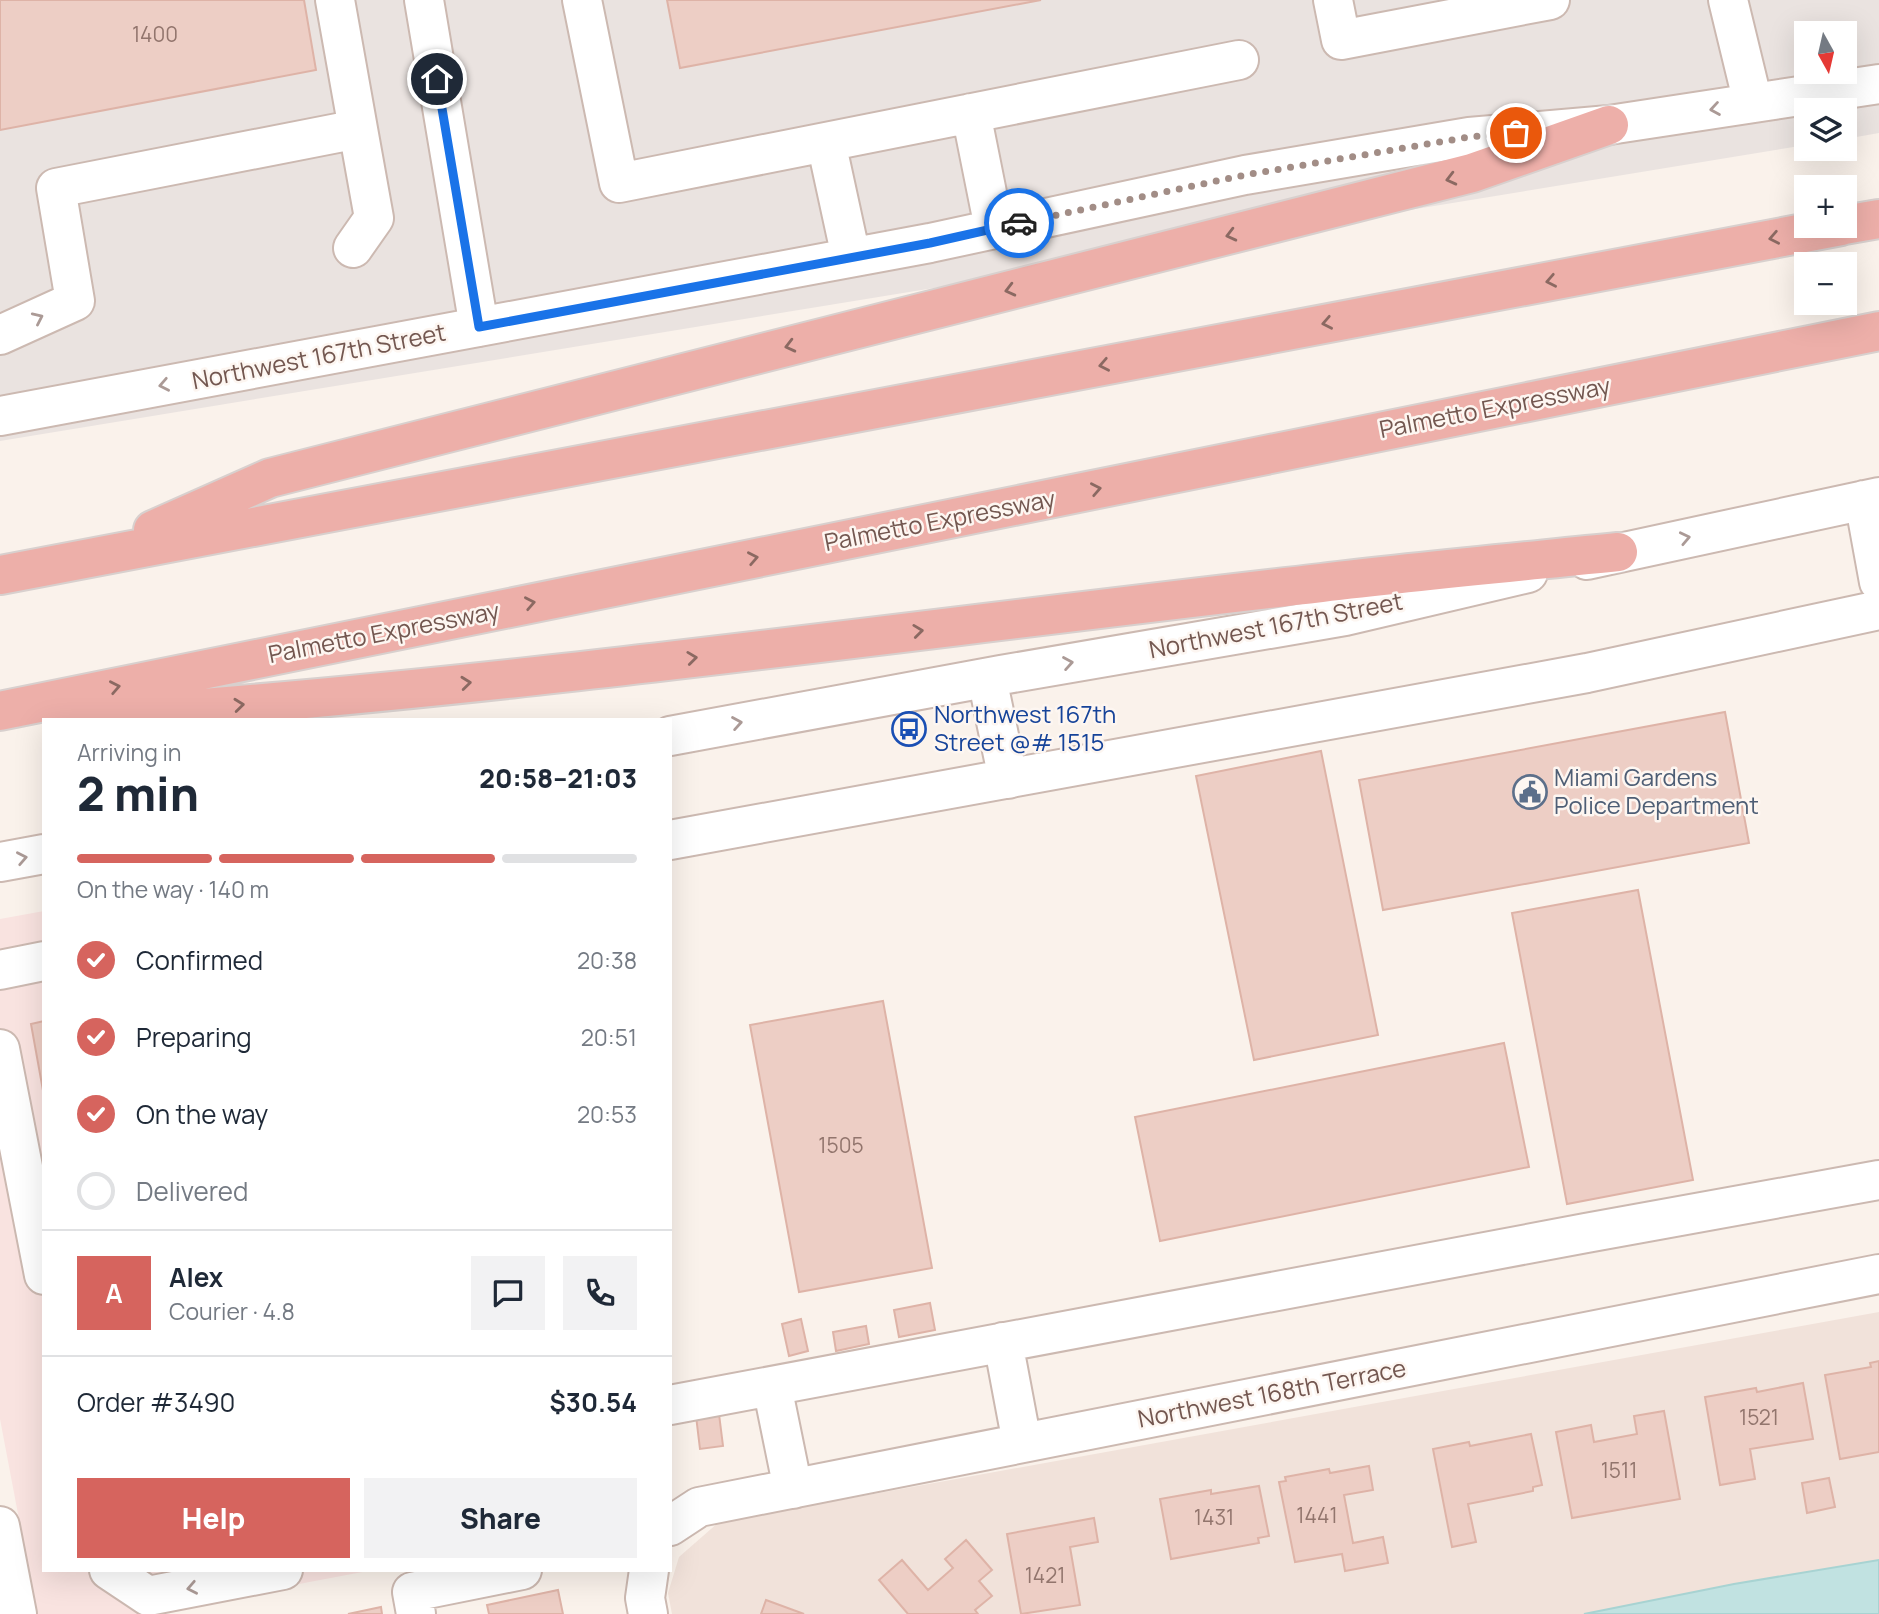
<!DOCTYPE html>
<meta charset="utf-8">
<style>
body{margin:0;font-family:Manrope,sans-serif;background:#f2f2f3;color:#1f2937;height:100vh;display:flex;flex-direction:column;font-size:26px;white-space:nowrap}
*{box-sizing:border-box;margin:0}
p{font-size:23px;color:#747a83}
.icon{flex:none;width:38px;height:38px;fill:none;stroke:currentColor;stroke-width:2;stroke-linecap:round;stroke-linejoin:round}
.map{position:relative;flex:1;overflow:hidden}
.panel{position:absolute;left:42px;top:718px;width:630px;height:854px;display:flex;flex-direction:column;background:#fff;border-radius:0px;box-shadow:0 7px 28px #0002}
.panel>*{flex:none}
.needle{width:46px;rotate:172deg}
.controls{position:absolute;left:1794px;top:21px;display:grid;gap:14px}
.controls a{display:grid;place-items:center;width:63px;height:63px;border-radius:0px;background:#fff;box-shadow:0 7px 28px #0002;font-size:35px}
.pin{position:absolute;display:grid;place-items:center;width:60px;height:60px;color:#fff;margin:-30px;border:4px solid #fff;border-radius:50%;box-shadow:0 2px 7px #0007}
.courier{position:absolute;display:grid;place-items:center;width:70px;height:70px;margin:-35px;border:5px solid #1a73e8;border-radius:50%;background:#fff;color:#222;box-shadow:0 2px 9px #0007}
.head em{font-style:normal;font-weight:800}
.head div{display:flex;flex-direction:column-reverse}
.head{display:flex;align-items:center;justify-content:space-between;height:119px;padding:0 35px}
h1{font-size:46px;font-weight:800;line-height:52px}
.bar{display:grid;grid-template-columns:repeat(4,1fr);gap:10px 7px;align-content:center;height:84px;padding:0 35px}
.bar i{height:9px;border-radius:5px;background:#e0e1e3}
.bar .on{background:#d6645e}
.bar p{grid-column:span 4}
.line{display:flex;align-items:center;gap:18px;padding:0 35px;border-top:2px solid #e0e1e3}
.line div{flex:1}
.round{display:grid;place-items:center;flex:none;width:74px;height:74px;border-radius:0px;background:#f2f2f3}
ol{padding:0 35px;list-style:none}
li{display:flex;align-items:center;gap:21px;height:77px}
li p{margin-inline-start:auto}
li .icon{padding:7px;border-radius:50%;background:#d6645e;color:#fff;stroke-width:4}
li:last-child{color:#747a83}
li i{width:38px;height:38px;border:4px solid #e0e1e3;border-radius:50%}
.action{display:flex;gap:14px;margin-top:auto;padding:14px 35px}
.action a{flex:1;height:80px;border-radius:0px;background:#d6645e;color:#fff;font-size:28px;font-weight:800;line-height:80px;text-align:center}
.action a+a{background:#f2f2f3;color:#1f2937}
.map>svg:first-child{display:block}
</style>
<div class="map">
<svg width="1879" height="1614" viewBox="0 0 1879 1614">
<rect width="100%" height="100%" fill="#faf2eb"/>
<path fill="#f1e2da" d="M1879 1312V1560L1734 1584 1584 1614H672L668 1593 679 1557 719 1522Z"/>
<path fill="#f9e3e0" d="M44 911V1570H373L140 1614H37L0 1419V919Z"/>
<path fill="#eae3e0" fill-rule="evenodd" d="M0 0H1879V133L1845 139 1844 110H1806V145L0 441ZM1806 33H1844V72H1806Z"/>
<path fill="#c1e2e1" stroke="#a8d3d2" stroke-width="2" d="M1879 1560V1614H1584L1734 1584Z"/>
<path fill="#edcec5" stroke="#deb3a7" stroke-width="2" d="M0 0H304L316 70 0 130Z
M667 0H1041L680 68Z
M1725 712 1749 843 1383 910 1359 780Z
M1321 751 1378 1035 1254 1060 1196 776Z
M1638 890 1693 1180 1567 1204 1512 913Z
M883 1001 932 1268 799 1292 750 1025Z
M44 1021V1096L31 1024Z
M1504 1043 1529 1167 1160 1241 1135 1117Z
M930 1303 935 1330 899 1337 894 1310Z
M801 1319 808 1351 789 1356 782 1324Z
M866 1326 869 1344 836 1351 833 1332Z
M1879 1361V1452L1840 1459 1825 1375 1871 1367 1870 1363Z
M1803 1383 1813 1439 1750 1449 1755 1479 1720 1485 1705 1397 1756 1388 1757 1392Z
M1664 1411 1680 1499 1572 1518 1556 1432 1591 1425 1594 1442 1637 1434 1634 1416Z
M719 1414 723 1446 700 1449 696 1416Z
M1531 1434 1542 1485 1533 1487V1491L1468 1504 1476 1542 1452 1547 1433 1449 1469 1442 1470 1446Z
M1369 1466 1373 1490 1344 1495 1353 1543 1383 1537 1388 1563 1345 1571 1342 1554 1295 1562 1279 1482 1286 1481 1285 1477 1329 1469 1330 1473Z
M1829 1478 1835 1507 1807 1513 1802 1483Z
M1259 1486 1269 1536 1258 1538 1259 1543 1171 1559 1160 1499 1211 1490V1494Z
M1094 1518 1098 1542 1070 1547 1080 1605 1021 1614 1007 1534Z
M966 1540 992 1570 979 1581 992 1596 975 1610 978 1614H908L879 1580 902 1560 928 1590 953 1568 945 1559Z
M558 1590 563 1614H489L487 1605Z
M766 1600 804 1614H761Z
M381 1607 382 1614H348Z"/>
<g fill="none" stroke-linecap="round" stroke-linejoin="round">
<g stroke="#ccb9b1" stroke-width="42">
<path id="minor" d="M335 0 358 129
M424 0 479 327
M582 0 619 183 1239 60
M1333 0 1341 40 1550 0
M1728 0 1753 103
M971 113 994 228
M826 142 851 257
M0 335 75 301 56 188 358 129 374 218 353 248
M0 416 930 243 1245 175 1469 137 1609 125 1879 84
M1864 500 1879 582
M1587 560 1879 497
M987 678 1008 779
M670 736 1001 675 1345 616 1528 573
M670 840 1587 673 1879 610
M0 862 44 854
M0 970 44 961
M0 1049 44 1275
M1003 1342 1022 1443
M772 1386 793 1489
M670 1405 1586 1233 1879 1180
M0 1526 17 1614
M670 1526 699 1507 1879 1274
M109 1570 148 1596 283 1570
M416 1614 412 1592 522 1570
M648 1614 645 1598 649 1570"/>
</g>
<g stroke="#d8d0ce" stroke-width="42">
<path id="highway" d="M1844 225 1879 219
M153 530 270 478 1472 173 1609 125
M0 575 1841 226
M0 711 1879 331
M65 718C486 691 903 630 1321 583 1420 571 1519 562 1618 552"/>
</g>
<use href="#minor" stroke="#fff" stroke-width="38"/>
<use href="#highway" stroke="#edafa9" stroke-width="38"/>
</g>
<defs><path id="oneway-chevron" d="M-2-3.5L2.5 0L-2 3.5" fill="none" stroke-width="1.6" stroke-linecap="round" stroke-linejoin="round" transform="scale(1.75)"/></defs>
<g stroke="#ab9a96">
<use href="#oneway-chevron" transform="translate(1715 109) rotate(171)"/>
<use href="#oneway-chevron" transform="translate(38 318) rotate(-25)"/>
<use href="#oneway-chevron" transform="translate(164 385) rotate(169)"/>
<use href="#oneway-chevron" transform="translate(1685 538) rotate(-12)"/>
<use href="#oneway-chevron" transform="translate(1068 663) rotate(-10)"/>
<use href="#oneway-chevron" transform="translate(737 723) rotate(-10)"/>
<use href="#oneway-chevron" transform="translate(22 858) rotate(-11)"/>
<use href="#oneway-chevron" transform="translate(192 1588) rotate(169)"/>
</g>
<g stroke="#8b6962">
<use href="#oneway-chevron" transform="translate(1451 179) rotate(166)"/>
<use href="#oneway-chevron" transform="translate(1231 235) rotate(166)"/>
<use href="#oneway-chevron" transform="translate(1774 238) rotate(169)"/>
<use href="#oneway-chevron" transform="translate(1551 281) rotate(169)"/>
<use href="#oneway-chevron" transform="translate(1010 290) rotate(166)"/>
<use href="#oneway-chevron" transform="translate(1327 323) rotate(169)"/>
<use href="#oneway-chevron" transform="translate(790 346) rotate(166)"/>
<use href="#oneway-chevron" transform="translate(1104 365) rotate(169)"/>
<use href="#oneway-chevron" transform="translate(1096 489) rotate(-11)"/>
<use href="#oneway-chevron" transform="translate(753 558) rotate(-11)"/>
<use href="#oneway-chevron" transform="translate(530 603) rotate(-11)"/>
<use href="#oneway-chevron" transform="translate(918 631) rotate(-7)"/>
<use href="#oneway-chevron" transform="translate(692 658) rotate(-7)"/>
<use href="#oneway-chevron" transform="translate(466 683) rotate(-6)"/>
<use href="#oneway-chevron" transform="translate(115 687) rotate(-11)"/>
<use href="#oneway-chevron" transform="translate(239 705) rotate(-6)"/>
</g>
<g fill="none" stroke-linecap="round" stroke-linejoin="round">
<path stroke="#a28d86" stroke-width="7" stroke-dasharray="0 12.6" d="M1019 223 1245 175 1469 137 1516 133"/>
<path stroke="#1a73e8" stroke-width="9" d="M437 79 479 327 930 243 1019 223"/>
</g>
<defs>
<g id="bus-ring" transform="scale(1.75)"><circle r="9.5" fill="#fdf6f1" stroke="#1a4fb4" stroke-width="1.5"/><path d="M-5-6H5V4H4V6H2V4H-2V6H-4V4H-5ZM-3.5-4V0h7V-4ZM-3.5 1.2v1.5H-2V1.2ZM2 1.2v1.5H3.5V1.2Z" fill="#1a4fb4"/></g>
<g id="civic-ring" transform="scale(1.75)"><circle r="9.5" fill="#fdf6f1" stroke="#5c6f8a" stroke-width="1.5"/><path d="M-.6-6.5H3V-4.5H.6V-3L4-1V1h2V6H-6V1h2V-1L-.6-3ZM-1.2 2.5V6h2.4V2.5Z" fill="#5c6f8a"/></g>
</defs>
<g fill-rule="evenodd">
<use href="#bus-ring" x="909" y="729"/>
<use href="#civic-ring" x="1530" y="792"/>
</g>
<g text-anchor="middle" stroke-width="5" stroke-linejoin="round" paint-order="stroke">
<g font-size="21" fill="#92756d">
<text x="155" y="42">1400</text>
<text x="841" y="1153">1505</text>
<text x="1759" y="1425">1521</text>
<text x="1619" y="1478">1511</text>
<text x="1317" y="1523">1441</text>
<text x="1214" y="1525">1431</text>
<text x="1045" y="1583">1421</text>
</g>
<g font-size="24" fill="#735750" stroke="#fdf6f1">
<text transform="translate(319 357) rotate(-11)" y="8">Northwest 167th Street</text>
<text transform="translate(1495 408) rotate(-11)" y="8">Palmetto Expressway</text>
<text transform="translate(940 521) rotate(-11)" y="8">Palmetto Expressway</text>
<text transform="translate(1276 626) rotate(-11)" y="8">Northwest 167th Street</text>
<text transform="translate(384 633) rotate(-11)" y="8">Palmetto Expressway</text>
<text transform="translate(1272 1394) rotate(-11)" y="8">Northwest 168th Terrace</text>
</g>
<g font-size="24" fill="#164399" stroke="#fdf6f1" text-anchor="start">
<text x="934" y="723">Northwest 167th<tspan x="934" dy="28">Street @# 1515</tspan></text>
</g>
<g font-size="24" fill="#4e5e75" stroke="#fdf6f1" text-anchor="start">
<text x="1554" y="786">Miami Gardens<tspan x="1554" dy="28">Police Department</tspan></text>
</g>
</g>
</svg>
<div class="controls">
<a><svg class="needle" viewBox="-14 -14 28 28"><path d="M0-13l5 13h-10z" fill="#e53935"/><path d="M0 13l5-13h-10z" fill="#747a83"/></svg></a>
<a><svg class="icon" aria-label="layers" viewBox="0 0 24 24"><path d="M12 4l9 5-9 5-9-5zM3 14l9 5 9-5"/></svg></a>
<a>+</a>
<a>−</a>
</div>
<div class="pin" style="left:1516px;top:133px;background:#ea580c"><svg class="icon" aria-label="bag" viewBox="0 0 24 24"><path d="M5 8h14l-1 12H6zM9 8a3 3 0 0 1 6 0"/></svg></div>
<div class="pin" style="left:437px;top:79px;background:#1f2937"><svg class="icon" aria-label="home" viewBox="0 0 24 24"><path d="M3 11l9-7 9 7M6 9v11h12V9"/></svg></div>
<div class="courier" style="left:1019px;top:223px"><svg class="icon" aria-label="car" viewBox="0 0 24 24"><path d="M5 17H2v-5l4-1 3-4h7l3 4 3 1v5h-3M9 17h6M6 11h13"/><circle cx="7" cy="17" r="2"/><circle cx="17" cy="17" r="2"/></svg></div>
<section class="panel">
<div class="head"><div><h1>2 min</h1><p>Arriving in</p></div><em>20:58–21:03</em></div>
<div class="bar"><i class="on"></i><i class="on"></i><i class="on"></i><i></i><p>On the way · 140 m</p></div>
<ol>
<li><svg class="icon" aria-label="check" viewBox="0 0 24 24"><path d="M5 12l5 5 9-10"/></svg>Confirmed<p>20:38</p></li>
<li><svg class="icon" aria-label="check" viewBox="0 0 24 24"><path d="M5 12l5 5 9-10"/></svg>Preparing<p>20:51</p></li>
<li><svg class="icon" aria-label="check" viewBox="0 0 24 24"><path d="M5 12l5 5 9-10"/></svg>On the way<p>20:53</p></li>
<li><i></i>Delivered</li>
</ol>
<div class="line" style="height:126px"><b class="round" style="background:#d6645e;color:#fff">A</b><div><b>Alex</b><p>Courier · 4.8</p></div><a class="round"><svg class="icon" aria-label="chat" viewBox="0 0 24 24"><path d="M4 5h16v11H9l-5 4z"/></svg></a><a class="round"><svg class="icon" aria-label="phone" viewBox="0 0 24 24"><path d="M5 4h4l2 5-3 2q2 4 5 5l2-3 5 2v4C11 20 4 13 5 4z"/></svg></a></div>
<div class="line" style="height:91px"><div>Order #3490</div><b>$30.54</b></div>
<div class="action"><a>Help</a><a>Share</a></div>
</section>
</div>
